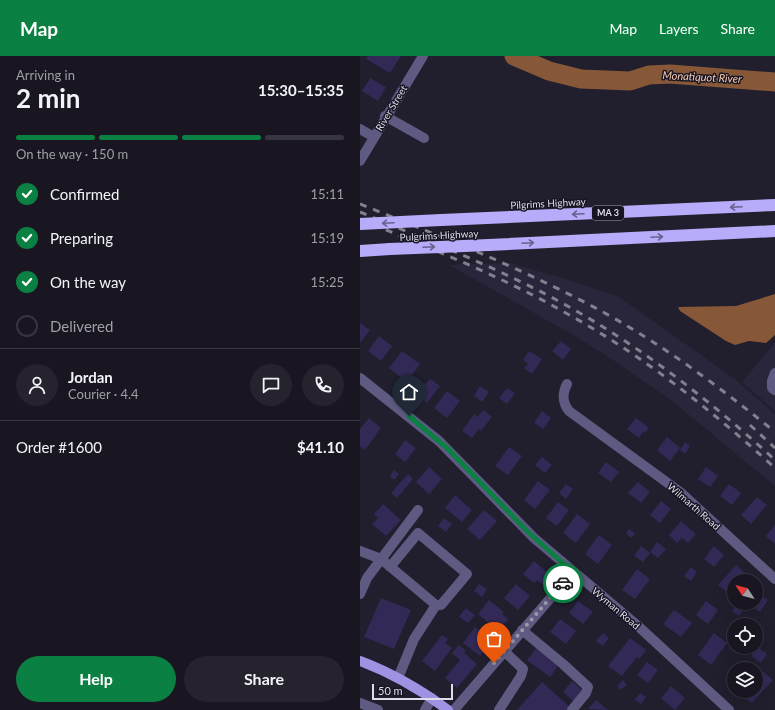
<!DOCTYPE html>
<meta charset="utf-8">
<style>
body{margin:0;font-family:Lato,sans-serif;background:#26232f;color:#f1f3f6;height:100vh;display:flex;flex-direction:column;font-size:15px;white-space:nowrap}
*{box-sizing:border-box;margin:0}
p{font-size:13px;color:#9f9fa5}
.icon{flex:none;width:22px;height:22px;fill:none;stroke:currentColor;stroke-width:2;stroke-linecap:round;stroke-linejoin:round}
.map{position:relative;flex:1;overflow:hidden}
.side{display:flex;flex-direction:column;background:#191622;width:360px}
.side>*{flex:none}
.needle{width:26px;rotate:306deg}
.buttons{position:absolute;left:367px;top:518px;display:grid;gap:8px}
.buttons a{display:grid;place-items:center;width:36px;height:36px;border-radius:50%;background:#191622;box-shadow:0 4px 16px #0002,0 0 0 1px #373540;font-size:20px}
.scale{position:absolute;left:12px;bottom:10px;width:81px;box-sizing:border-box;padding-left:4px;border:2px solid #dddce7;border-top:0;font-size:11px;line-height:14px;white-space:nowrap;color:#dddce7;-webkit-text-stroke:3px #171524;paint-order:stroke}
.pin{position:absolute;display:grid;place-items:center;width:34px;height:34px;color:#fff;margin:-41px -17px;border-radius:50% 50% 50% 0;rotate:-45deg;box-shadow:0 0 4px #0007}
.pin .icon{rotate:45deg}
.courier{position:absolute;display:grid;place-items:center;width:40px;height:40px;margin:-20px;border:3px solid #0b8043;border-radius:50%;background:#fff;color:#222;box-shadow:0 1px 5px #0007}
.overview em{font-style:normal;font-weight:700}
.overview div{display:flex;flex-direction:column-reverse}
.overview{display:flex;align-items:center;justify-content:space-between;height:68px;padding:0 16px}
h1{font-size:26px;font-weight:700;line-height:30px}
.bar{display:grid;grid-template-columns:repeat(4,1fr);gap:6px 4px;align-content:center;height:48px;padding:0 16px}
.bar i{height:5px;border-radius:3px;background:#373540}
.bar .current{background:#0b8043}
.bar p{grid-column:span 4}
.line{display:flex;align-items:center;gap:10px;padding:0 16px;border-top:1px solid #373540}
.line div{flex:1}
.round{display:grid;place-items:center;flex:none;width:42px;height:42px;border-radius:21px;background:#26232f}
ol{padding:0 16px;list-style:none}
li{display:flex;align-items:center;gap:12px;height:44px}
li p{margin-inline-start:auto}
li .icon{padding:4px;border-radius:50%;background:#0b8043;color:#fff;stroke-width:4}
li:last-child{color:#9f9fa5}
li i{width:22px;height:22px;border:2px solid #373540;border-radius:50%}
.button{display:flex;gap:8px;margin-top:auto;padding:8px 16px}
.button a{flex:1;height:46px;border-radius:24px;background:#0b8043;color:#fff;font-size:16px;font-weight:700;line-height:46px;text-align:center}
.button a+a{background:#26232f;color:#f1f3f6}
header{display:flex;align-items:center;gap:24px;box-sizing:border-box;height:56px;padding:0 20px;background:#0b8043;color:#fff}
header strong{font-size:19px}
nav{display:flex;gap:22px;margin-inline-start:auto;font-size:14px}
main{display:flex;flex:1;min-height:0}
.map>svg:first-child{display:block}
</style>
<header>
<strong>Map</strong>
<nav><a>Map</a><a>Layers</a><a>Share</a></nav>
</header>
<main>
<section class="side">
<div class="overview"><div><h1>2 min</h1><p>Arriving in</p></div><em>15:30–15:35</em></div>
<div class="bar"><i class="current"></i><i class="current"></i><i class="current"></i><i></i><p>On the way · 150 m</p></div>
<ol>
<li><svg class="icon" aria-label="check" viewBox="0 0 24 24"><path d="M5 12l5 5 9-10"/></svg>Confirmed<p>15:11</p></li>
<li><svg class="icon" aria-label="check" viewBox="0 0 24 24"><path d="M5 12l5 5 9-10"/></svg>Preparing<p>15:19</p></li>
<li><svg class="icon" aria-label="check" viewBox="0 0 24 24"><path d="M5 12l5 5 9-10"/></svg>On the way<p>15:25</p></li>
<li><i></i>Delivered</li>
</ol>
<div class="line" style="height:72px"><a class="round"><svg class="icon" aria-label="person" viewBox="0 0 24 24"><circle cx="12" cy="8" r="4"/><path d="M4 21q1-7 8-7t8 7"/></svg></a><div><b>Jordan</b><p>Courier · 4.4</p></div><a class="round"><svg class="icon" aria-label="chat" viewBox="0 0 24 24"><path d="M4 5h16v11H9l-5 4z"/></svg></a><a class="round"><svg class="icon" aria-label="phone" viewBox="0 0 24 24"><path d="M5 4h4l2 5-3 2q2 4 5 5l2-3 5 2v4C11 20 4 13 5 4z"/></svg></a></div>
<div class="line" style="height:52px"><div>Order #1600</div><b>$41.10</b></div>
<div class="button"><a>Help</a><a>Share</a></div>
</section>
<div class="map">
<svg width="415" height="654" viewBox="0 0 415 654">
<rect width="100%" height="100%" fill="#211e2e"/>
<path fill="#29263b" d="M150 207 202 222 259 241 375 323 415 358V430L311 344 247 300 208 276 89 209Z
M415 287V355L382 326Z"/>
<path fill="#875837" d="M415 238V279L406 287 389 285 375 289 366 285 320 255 318 251 376 250Z"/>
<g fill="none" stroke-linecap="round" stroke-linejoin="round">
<path stroke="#875837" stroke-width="19" d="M154 0 189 15 221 23 270 25 289 19 310 18 415 26"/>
</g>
<path fill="#322956" d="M8 0H41L30 17 6 3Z
M10 22 26 31 18 45 2 35Z
M0 267 10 274 0 287Z
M19 280 32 290 21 305 8 295Z
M201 285 211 293 203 304 192 295Z
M42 295 60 308 47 326 29 312Z
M169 295 182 303 172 318 164 312 168 308 163 304Z
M70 323 80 330 67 347 51 335 58 326 62 329 64 327 66 328Z
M120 330 129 336 122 346 114 340Z
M147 332 155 337 147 348 139 342Z
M87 335 100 345 87 362 74 352Z
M123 354 132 361 121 375 119 373 112 382 102 375 114 358 118 361Z
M182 355 191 362 183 373 174 367Z
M9 362 21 372 5 394 0 390V373Z
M276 362 289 372 285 377 284 375 279 382 267 373Z
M307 381 320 392 310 405 297 394Z
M45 384 56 392 45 406 35 398Z
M325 386 330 390 325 398 320 394Z
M149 391 162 400 148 419 135 410Z
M182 401 192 409 185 417 175 409Z
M246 406 259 416 251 426 238 417Z
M69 411 82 423 69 438 56 426Z
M346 411 358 420 350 431 338 423Z
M34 414 39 418 34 424 30 420Z
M48 418 53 423 37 442 31 437Z
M178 425 190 434 175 453 164 444Z
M278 426 290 436 281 447 268 437Z
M206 428 213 433 206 443 199 437Z
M369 428 381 437 372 449 360 440Z
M95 439 112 454 102 466 85 452Z
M397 441 407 449 391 468 381 459Z
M301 445 311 453 300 467 290 459Z
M198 446 209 454 197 470 186 462Z
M23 448 41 464 26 480 12 468 18 462 14 458Z
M124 454 137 465 120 484 107 473Z
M217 458 230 468 216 487 203 477Z
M84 462 92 468 86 476 78 470Z
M321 465 336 478 328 487 322 482 317 487 309 479Z
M415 469V488L406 480Z
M269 473 275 477 272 482 266 478Z
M239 479 252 489 238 508 225 498Z
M297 486 306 493 298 502 290 496Z
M281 490 290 497 283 506 274 500Z
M354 490 364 499 354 511 344 503Z
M174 505 190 519 182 528 177 524 174 527 163 518Z
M376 509 386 518 380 525H374V533L369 538 358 529Z
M331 511 337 516 331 525 324 520Z
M277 513 290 523 275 543 262 534Z
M119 528 127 533 122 541 114 535Z
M156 528 170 540 158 554 144 542Z
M397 536 408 544 400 556 394 552 392 554 387 551 389 547H396Z
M21 542 51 554 34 593 4 581Z
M129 544 144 556 142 558 148 563 138 575 118 558Z
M218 545 233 556 223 568 209 557Z
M346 545 358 554 348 568 336 559Z
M378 547H383L386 550 379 560 372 555Z
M106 552 115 559 108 567 99 561Z
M314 554 332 567 321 581 303 568Z
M200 563 216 575 206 588 190 576Z
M115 571 132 584 120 600 103 587Z
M243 577 249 582 243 590 236 585Z
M354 577 367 587 351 609 338 599Z
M82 579 88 583 85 587 92 592 75 615 62 605Z
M270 582 286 594 279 603 277 601 262 620 248 610Z
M99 589 106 595 104 597 117 608 97 632 85 622 100 604 92 597Z
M177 591 200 607 190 621 167 604Z
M397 591 407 598 401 607 391 600Z
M287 606 298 614 288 627 277 619Z
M401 614 413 624 392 647 380 637 382 635H396V619Z
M263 624 267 629 260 634 257 630Z
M212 625 222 634 213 645 203 636Z
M182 626 210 651 207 654H157Z
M311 630 325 642 315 654 301 642Z
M280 637 286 641 281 648 275 644Z
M236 644 248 654 228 653Z"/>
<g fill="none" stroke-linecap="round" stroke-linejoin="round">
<path stroke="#5f5a81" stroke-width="10" d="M25 60 64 82
M0 73 14 81
M0 105 63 0
M415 317 412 325V332L415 334
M0 322 79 385 174 482 278 570 369 654
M207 328C202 338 202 346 209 355L320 436 415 523
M0 495 21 503 76 549 54 583 38 622
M30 511 58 477 107 518 81 549H76
M0 538 7 522 58 454
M162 574 203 608 228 631 226 637 212 654
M0 647 18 654
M65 654 72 642
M94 654 213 516
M139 654 161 620 163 613 144 595"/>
<path stroke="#9f92e3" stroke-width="10" d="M0 605C32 617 61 634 88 654"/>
<path stroke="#b7acfa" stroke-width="12" d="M81 164 415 149
M129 189 415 175
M0 195 30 193"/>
<path stroke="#81808d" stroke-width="3" stroke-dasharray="7 7" stroke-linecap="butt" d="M0 148C77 179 154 209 228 248 295 283 356 328 415 376
M0 156C76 188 154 218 225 260 293 300 356 350 415 404
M0 163C69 192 139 219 204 256 281 298 350 353 415 412
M390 369 415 392"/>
<path stroke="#b7acfa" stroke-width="12" d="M0 168 81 164
M30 193 129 189"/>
</g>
<defs><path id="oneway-shaft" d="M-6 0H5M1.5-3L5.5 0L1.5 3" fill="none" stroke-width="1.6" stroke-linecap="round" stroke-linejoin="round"/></defs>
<g stroke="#67608f">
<use href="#oneway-shaft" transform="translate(376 151) rotate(177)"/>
<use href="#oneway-shaft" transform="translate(218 158) rotate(177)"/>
<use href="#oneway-shaft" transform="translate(28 167) rotate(177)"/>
<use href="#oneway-shaft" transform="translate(297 181) rotate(-3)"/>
<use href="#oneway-shaft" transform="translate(168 187) rotate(-3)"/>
<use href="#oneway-shaft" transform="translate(69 191) rotate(-3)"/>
</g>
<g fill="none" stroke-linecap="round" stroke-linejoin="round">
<path stroke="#9b9aa6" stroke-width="4" stroke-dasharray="0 7.2" d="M134 607 203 527"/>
<path stroke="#0b8043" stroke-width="5" d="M49 360 88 393 168 476 213 516 203 527"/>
</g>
<g text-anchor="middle" stroke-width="3" stroke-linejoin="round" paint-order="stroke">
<rect fill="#171524" stroke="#a2a0ac" stroke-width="1" x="232" y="150" width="32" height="14" rx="3"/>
<g font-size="9" font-weight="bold" fill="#dddce7">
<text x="248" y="160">MA 3</text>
</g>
<g font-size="10" fill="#dddce7" stroke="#171524">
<text transform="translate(31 52) rotate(-59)" y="4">River Street</text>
<text transform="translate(188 147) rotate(-3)" y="4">Pilgrims Highway</text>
<text transform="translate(79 179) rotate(-3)" y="4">Pulgrims Highway</text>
<text transform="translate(334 450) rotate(41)" y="4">Wilmarth Road</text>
<text transform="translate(256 552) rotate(40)" y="4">Wyman Road</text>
</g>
<g font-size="11" font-style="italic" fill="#fbceb0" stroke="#171524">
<text transform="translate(342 21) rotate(3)" y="4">Monatiquot River</text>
</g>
</g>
</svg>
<div class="buttons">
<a><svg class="needle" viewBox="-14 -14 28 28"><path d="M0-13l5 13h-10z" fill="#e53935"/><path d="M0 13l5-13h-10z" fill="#9f9fa5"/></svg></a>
<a><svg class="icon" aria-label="locate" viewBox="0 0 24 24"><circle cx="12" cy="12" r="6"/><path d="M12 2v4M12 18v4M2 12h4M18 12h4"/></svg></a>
<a><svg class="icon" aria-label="layers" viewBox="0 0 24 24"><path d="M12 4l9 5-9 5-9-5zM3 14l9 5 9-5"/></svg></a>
</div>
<div class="scale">50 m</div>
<div class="pin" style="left:134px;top:607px;background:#ea580c"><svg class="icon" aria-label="bag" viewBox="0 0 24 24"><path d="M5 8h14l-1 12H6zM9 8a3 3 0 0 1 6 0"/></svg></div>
<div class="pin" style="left:49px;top:360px;background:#1f2937"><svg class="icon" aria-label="home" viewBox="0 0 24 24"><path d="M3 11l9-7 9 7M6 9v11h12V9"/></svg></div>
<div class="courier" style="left:203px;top:527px"><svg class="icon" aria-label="car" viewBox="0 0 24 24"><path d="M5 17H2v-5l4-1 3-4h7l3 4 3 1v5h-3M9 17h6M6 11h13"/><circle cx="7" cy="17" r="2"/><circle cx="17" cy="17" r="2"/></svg></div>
</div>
</main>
